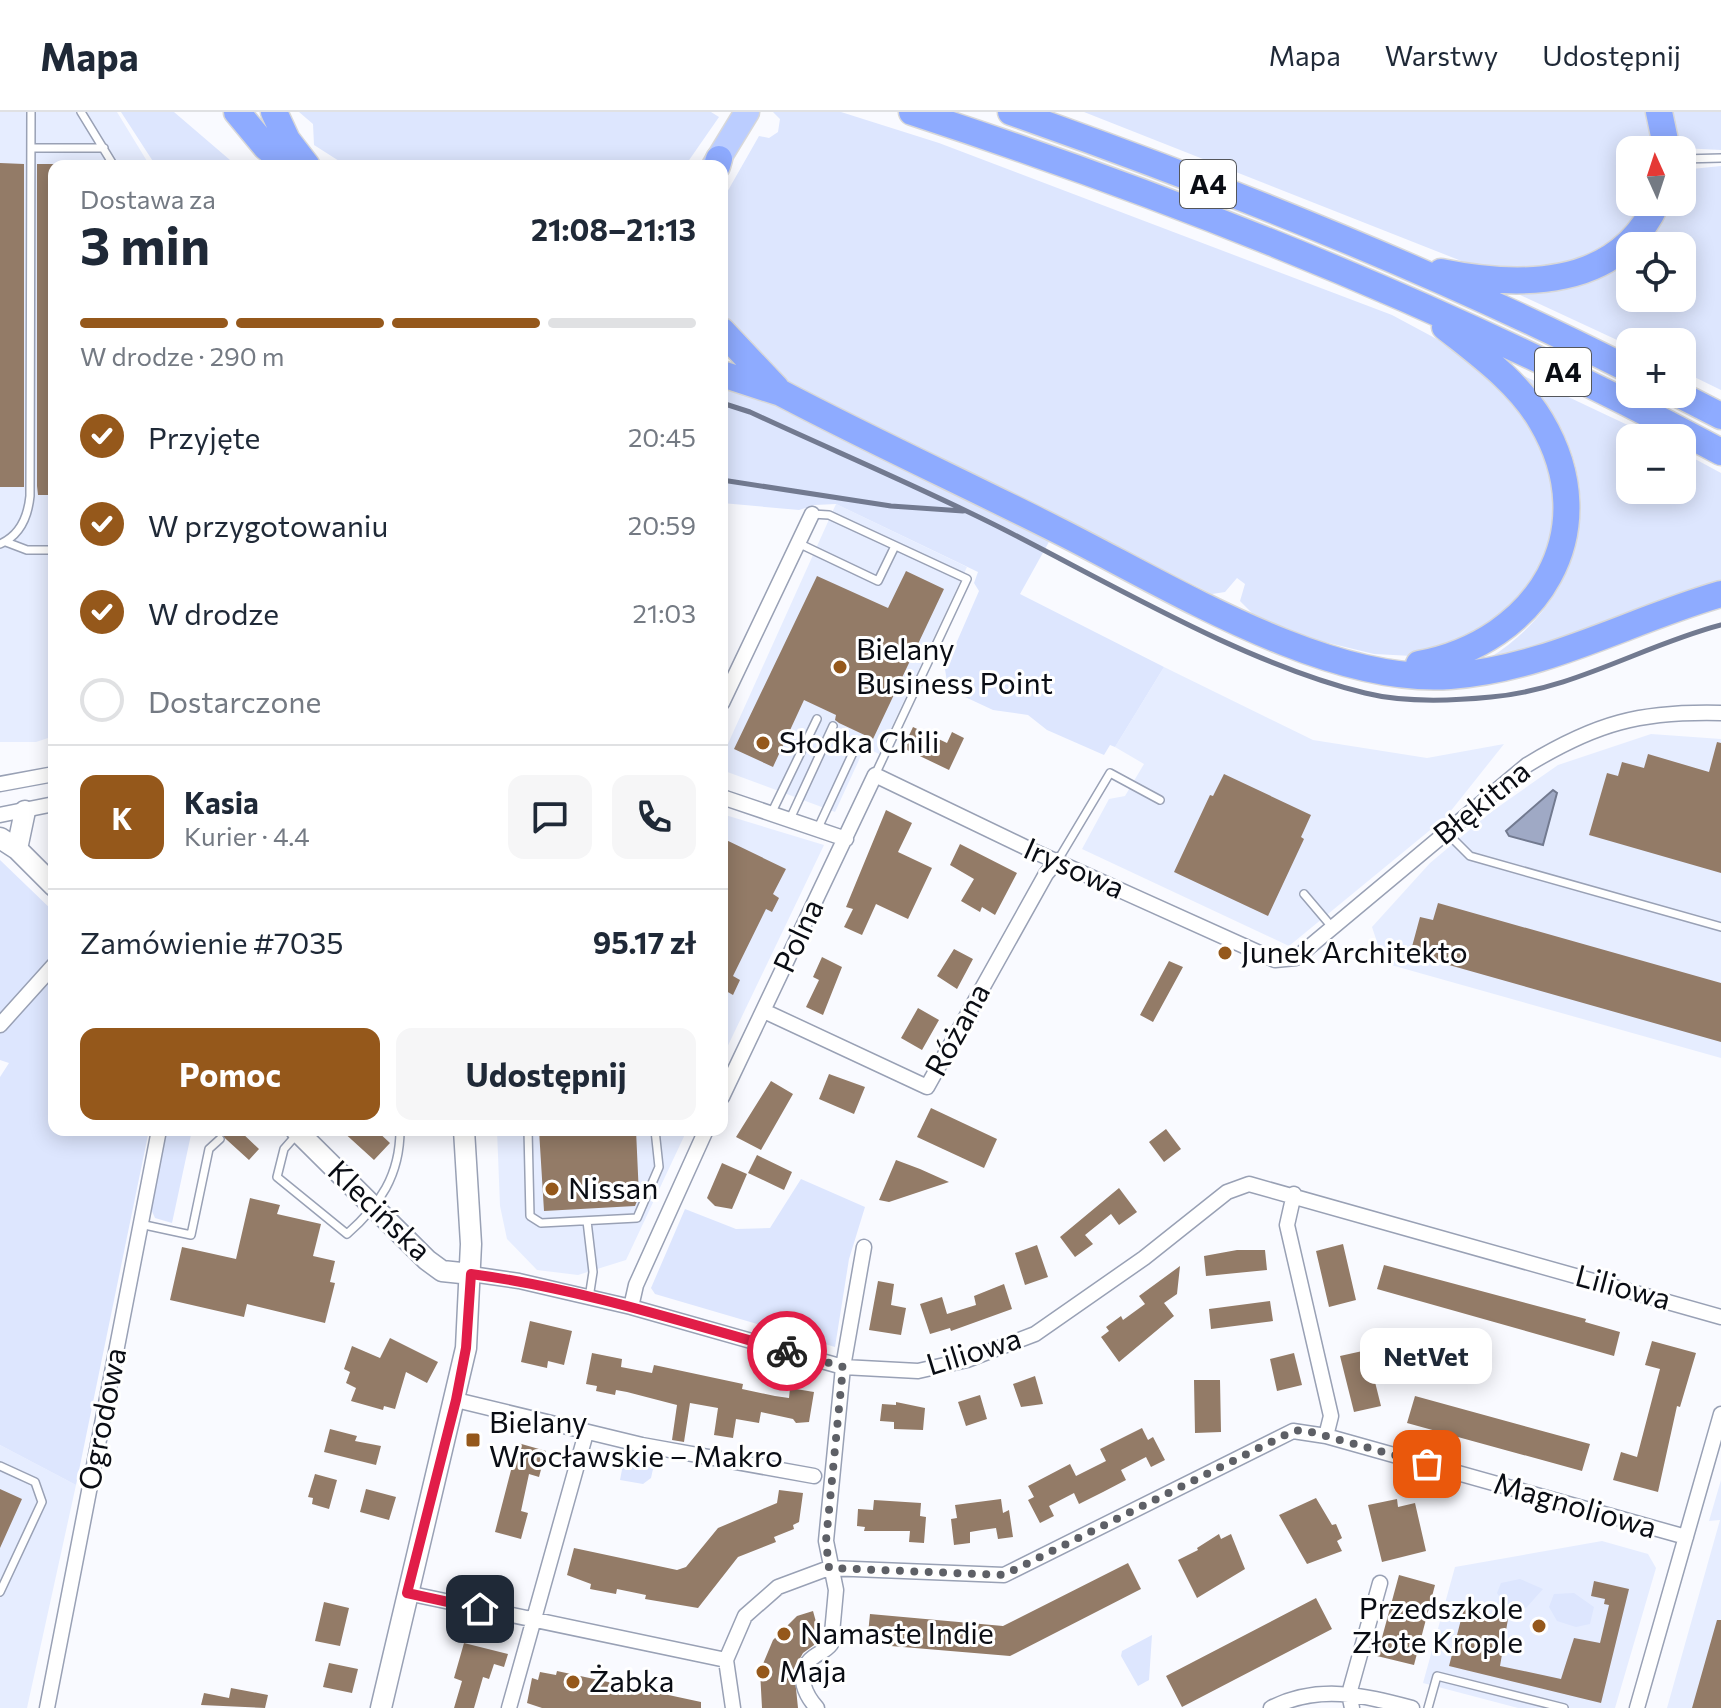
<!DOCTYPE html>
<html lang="pl">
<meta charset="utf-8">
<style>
body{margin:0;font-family:Commissioner,sans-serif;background:#f6f6f7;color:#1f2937;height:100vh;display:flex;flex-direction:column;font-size:30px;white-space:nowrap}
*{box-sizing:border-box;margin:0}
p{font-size:26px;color:#747a83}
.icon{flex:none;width:44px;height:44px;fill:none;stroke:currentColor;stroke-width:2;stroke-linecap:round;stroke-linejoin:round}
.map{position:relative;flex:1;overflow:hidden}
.panel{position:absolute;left:48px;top:48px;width:680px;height:976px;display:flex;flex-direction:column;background:#fff;border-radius:16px;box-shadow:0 4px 20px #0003}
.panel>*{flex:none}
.needle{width:52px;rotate:357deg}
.fabs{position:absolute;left:1616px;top:24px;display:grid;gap:16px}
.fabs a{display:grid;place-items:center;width:80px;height:80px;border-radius:16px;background:#fff;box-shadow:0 4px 20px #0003;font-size:40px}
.pin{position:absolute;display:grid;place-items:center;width:68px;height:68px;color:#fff;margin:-34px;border-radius:16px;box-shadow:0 4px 12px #0006}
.courier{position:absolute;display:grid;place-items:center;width:80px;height:80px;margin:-40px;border:6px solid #e11d48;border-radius:50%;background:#fff;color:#222;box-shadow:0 2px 10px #0007}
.bubble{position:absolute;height:56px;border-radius:16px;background:#fff;box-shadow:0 4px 20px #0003;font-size:26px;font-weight:700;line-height:56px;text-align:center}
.summary em{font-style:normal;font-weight:700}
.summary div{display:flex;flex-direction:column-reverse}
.summary{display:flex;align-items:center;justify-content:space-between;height:136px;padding:0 32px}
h1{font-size:52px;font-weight:700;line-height:60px}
.bar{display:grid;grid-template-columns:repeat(4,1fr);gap:12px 8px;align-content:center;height:96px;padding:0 32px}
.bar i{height:10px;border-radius:6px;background:#e0e1e3}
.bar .active{background:#95581b}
.bar p{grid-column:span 4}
.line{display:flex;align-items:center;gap:20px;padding:0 32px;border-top:2px solid #e0e1e3}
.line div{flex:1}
.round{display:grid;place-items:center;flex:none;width:84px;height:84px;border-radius:16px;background:#f6f6f7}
ol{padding:0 32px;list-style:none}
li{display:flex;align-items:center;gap:24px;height:88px}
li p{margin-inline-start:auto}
li .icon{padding:8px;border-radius:50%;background:#95581b;color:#fff;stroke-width:4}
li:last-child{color:#747a83}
li i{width:44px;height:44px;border:4px solid #e0e1e3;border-radius:50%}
.primary-button{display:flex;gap:16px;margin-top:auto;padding:16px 32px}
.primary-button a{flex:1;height:92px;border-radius:16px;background:#95581b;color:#fff;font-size:32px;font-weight:700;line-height:92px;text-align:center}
.primary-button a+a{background:#f6f6f7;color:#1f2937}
header{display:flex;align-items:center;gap:48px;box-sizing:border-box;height:112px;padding:0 40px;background:#fff;border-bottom:2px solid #e0e1e3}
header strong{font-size:38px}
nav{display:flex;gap:44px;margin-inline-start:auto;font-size:28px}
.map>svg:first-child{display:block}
</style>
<header>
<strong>Mapa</strong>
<nav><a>Mapa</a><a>Warstwy</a><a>Udostępnij</a></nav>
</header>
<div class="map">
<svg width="1721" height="1596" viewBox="0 0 1721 1596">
<rect width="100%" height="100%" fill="#f9faff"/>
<path fill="#e6edff" d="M0 0H117L150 54H54V624L36 630H0Z
M836 392 967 455 879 642 865 635 835 700 722 658V645Z
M1164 555 1313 628 1427 646 1504 632 1446 705 1289 834 1082 737 1109 687 1125 684 1144 652 1115 635Z
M1651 622 1721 627V946L1384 851 1372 815 1430 751 1491 700 1558 653Z
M722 702 824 733 722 946Z
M497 1018H687L626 1148 578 1163 537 1158 507 1127 500 1094Z
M0 1333 76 1373 27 1596H0Z
M1721 1368V1596H1667L1720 1408 1709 1409Z
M1602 1429 1648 1442 1656 1456 1615 1596H1518L1423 1571 1455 1455Z"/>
<path fill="#dde6fe" d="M121 0H174L237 54H156Z
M299 0H711L719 5 685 54H347L314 33 313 12Z
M773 0H841L939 31 1392 203 1461 240 1530 304 1557 367 1550 441 1498 513 1412 544 1374 542 1308 526 1254 503 1240 489 1245 472 1237 466 1225 480 1212 482 803 279 777 263 722 200V89L759 24 769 26 778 20 780 7Z
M1084 0H1646L1654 38H1630V90H1643L1620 123 1575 150 1510 158 1469 152Z
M1672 0H1721V38L1681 36Z
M1721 54V278L1682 259V230H1630V234L1518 182C1562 175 1592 177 1630 146V186H1682V134H1642L1670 90H1682V58Z
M1524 264 1655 326H1630V378H1682V340L1721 361V468L1538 535 1489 546C1568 498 1606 405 1562 318 1553 298 1533 281 1524 264Z
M722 273 784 296 1050 428 1020 482 1164 555 1115 635 1110 633 1104 643 1047 618 1028 603 993 598 948 577 945 557 979 479 974 471 978 460 836 392 815 393 799 398 722 391Z
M0 748 54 800V1018H149L76 1373 0 1333V965L9 951 0 948Z
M170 1018H192L172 1111 155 1106 150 1095 164 1024H168Z
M801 1067 865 1095 849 1147 835 1235 655 1182 651 1176 685 1097 736 1117 770 1116Z
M625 1342 655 1348 651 1366 643 1372 620 1368Z
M1520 1467 1543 1477 1526 1496H1507L1497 1481 1501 1471Z
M1574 1481 1594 1495 1590 1512 1576 1515 1557 1509 1549 1495 1554 1482Z
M1152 1523 1149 1568 1138 1574 1121 1544 1122 1539Z"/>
<path fill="#9fa9c5" stroke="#727a90" stroke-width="2" d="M1553 678 1557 681 1543 733 1509 724 1506 719Z"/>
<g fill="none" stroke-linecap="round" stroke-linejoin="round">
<path stroke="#727a90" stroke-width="5" d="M722 291 750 300C834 339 920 375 1003 417 1113 473 1246 552 1365 581 1405 591 1451 589 1491 585 1573 578 1644 533 1721 513
M722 368 891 394 963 399"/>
</g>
<path fill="#937b67" d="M0 51 24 52V375H0Z
M37 52H54V383H38L37 374Z
M906 459 944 477 873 627 839 611 835 608 836 603 804 588 773 655 734 637 817 464 888 496Z
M913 615 947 631 952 620 964 626 949 658 903 636Z
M1717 630 1721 631V761L1589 723 1607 661 1618 664 1622 650 1644 656 1648 642 1709 660Z
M1224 662 1311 703 1301 725 1304 727 1268 804 1174 760 1210 683 1213 684Z
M886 698 912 711 898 740 932 756 908 807 876 792 862 823 844 815 853 797 846 795Z
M722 726 786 757 773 782 779 786 772 800 766 797 733 864 740 868 733 883 726 879 722 888Z
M960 732 1017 761 995 803 982 795 980 800 961 789 974 767 950 753Z
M1438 791 1721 871V930L1410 842 1420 805 1433 808Z
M954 837 973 847 957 877 937 864Z
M822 845 842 855 823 903 806 895 819 868 813 865Z
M1169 849 1183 855 1153 910 1140 903Z
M918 896 939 908 922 938 901 926Z
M829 962 865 975 854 1002 819 987Z
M771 969 793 982 761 1038 736 1025Z
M931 996 997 1027 984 1056 917 1025Z
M1166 1017 1181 1037 1164 1050 1149 1030Z
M216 1018H239L259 1037 249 1048Z
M341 1018H376L390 1031 374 1048Z
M539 1018H636L639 1084 635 1094 544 1099Z
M757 1043 792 1060 784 1078 748 1061Z
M896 1048 920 1057 949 1070 889 1090 879 1088Z
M722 1051 747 1062 732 1097 715 1094 707 1086Z
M1119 1076 1137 1100 1119 1113 1111 1102 1085 1123 1093 1132 1075 1145 1060 1125Z
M250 1086 280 1093 277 1102 321 1112 313 1144 335 1149 330 1170 335 1171 325 1211 247 1192 244 1205 170 1188 182 1135 236 1147Z
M1343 1132 1356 1188 1329 1195 1316 1139Z
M1037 1133 1048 1165 1025 1173 1015 1141Z
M1237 1138H1265L1267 1158 1206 1164 1204 1144Z
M1384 1153 1586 1207 1585 1210 1620 1220 1614 1244 1377 1177Z
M1180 1154 1177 1182 1164 1191 1174 1204 1119 1250 1101 1225 1109 1219 1106 1215 1121 1204 1123 1208 1145 1192 1139 1184Z
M878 1169 894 1172 891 1193 906 1196 901 1223 869 1218Z
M1004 1172 1012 1197 951 1219 950 1216 930 1222 920 1192 942 1185 947 1202 976 1193 974 1184Z
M1270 1189 1273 1209 1211 1217 1209 1197Z
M530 1209 572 1219 564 1253 548 1249 547 1256 521 1250Z
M390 1226 438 1250 427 1271 406 1260 395 1297 384 1294 383 1298 351 1289 356 1276 346 1271 350 1260 344 1257 352 1234 380 1246Z
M1652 1229 1696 1241 1680 1295 1677 1294 1658 1380 1613 1368 1621 1340 1637 1345 1660 1257 1645 1253Z
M1367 1238 1381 1294 1354 1300 1340 1244Z
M592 1241 622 1247 621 1255 652 1261 654 1253 743 1272 742 1277 775 1284 789 1286 790 1276 814 1280 809 1310 796 1311 793 1307 761 1300 759 1311 736 1307 733 1326 714 1323 718 1296 690 1291 684 1330 672 1328 677 1293 627 1280 616 1278 615 1283 596 1279 597 1274 586 1272Z
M1294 1241 1302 1273 1277 1279 1270 1247Z
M1035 1264 1043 1292 1021 1295 1013 1272Z
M1194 1268H1220L1221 1320 1195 1321Z
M980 1283 987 1307 966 1314 958 1290Z
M1415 1284 1590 1332 1582 1359 1407 1311Z
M896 1290 925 1296 923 1318 894 1317V1310L880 1309 882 1292 896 1293Z
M1142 1316 1148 1328 1153 1325 1165 1348 1151 1355 1146 1345 1121 1358 1126 1368 1103 1380 1079 1392 1074 1381 1049 1394 1054 1404 1040 1411 1028 1388 1034 1385 1028 1374 1070 1352 1076 1364 1106 1349 1100 1337Z
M330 1317 357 1324 355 1329 381 1334 376 1353 324 1340Z
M518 1331 546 1339 539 1365 529 1362 521 1399 528 1401 521 1427 495 1420Z
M315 1362 337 1368 329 1397 312 1392 313 1386 308 1385Z
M0 1377 22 1387 0 1436Z
M366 1377 396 1385 389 1408 360 1400Z
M779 1378 803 1381 799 1410 793 1413 794 1417 774 1425 776 1430 738 1445 698 1496 645 1487 646 1483 617 1477 616 1482 590 1477 591 1472 567 1463 574 1436 677 1458 686 1455 718 1416 777 1391Z
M1316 1386 1332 1413 1336 1412 1342 1426 1337 1429 1342 1439 1307 1452 1279 1403Z
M1001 1387 1003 1401 1009 1398 1013 1425 998 1427 996 1416 982 1418 970 1420V1431L954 1433 951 1407 957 1406 955 1393Z
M1397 1387 1398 1395 1415 1391 1426 1439 1382 1450 1368 1393Z
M874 1388 921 1391 920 1404 926 1405 924 1431 909 1430 910 1419H864L865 1415 857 1414 858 1397 873 1398Z
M1219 1422 1221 1427 1231 1422 1245 1457 1197 1486 1178 1448 1198 1438 1197 1436Z
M1128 1451 1141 1477 1010 1544 867 1532 870 1502 1003 1514Z
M1399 1463 1435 1473 1414 1553 1377 1544Z
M1594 1469 1629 1477 1601 1591 1449 1554 1464 1496 1508 1507 1500 1554 1561 1567 1574 1526 1600 1531 1609 1493 1604 1492 1605 1487 1591 1484Z
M1316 1486 1332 1517 1182 1595 1166 1564Z
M324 1490 349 1496 340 1534 315 1529Z
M813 1499 821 1528 803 1541 794 1557 798 1596H762L760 1559 773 1528 797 1504Z
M1717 1508H1721V1596H1692Z
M464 1531 508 1542 504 1555 494 1552 489 1567 483 1565 474 1596H454L462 1569 454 1566Z
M329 1551 358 1557 352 1581 323 1575Z
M557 1559 701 1590V1596H542L527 1591 532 1566 538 1568 540 1560 556 1563Z
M231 1576 268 1583 265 1596 201 1593 204 1581 229 1586Z"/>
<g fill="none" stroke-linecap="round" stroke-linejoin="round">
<g stroke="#99a1b5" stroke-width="10">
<path id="lane" d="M81 0 114 54
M31 36H104
M1682 47 1721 46
M812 402 829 403 967 467 875 663
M6 430 27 438H54
M798 431 878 469 895 434
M0 432C21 423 28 404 30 384L31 0
M771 702 817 607
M790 707 833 614
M818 716 857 632
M1446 720 1470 744 1721 815
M1058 748 1110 661 1160 688
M1304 782 1332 815
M528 1018 530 1104 541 1111 637 1106 659 1055 655 1018
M298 1021 284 1037 277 1065 347 1122C380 1093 400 1063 400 1018
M587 1109 593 1160 589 1186
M140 1112 191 1123 209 1037 220 1027
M0 1354 35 1370 42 1390 0 1480
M1428 1596 1437 1564 1564 1596"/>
</g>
<g stroke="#99a1b5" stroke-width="17">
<path id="street" d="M722 591 812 402
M0 672 54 662
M722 685 846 727
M0 703 54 692
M764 899 927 975 1046 762 1058 748
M0 913 54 853
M722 985 875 663 1031 738 1275 848 1296 846 1527 653C1596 611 1640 599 1721 601
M1294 1082 1287 1113 1331 1304 1326 1324
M471 1162 519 1169 631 1195 843 1255 918 1259 967 1248 1035 1222 1144 1146 1227 1080 1249 1072 1721 1205
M631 1195 636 1173 706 1018
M456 1288 642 1333 814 1364
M407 1481 726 1548
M47 1596 159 1018
M509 1596 586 1321
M733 1596 726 1548 745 1504 778 1475 829 1456 1004 1463 1293 1319 1326 1324 1686 1425
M817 1596C806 1584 795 1563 810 1548 817 1541 825 1540 831 1532L836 1478 826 1429 843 1255 864 1135
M1271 1596C1319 1572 1362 1583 1412 1596
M1352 1596 1349 1582 1380 1471
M1637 1596 1721 1302"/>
</g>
<g stroke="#99a1b5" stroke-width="23">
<path id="secondary" d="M0 726 17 737 54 774
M17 737 25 699
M296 1018 427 1148 442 1159 471 1162
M381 1596 466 1236 471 1132 464 1018"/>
</g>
<g stroke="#d8d8d9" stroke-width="27">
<path id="primary" d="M714 54 747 0"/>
</g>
<g stroke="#d8d8d9" stroke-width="29">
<path id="highway" d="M237 0 266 35 290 54
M274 0 287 28 307 54
M912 0C1191 91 1463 201 1721 340
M1011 0C1222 74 1430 157 1630 258
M1659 0 1667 38
M717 54 719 47
M1441 160C1520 176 1619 177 1657 90
M722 219 776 276
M722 262 781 281C872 329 966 372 1057 418 1167 473 1325 573 1450 564 1546 557 1630 508 1721 482
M1678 282 1721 304
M1419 552C1537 530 1607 420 1541 309 1518 270 1480 243 1445 215"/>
</g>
<use href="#lane" stroke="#fff" stroke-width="7"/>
<use href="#street" stroke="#fff" stroke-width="14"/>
<use href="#secondary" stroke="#fff" stroke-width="20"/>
<use href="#primary" stroke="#bbcdff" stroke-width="24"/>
<use href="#highway" stroke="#8eabff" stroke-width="26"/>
</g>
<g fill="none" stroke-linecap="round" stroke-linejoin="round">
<path stroke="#5e6066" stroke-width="8" stroke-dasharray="0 14.4" d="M787 1239 843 1255 826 1429 829 1456 1004 1463 1293 1319 1304 1318 1427 1352"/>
<path stroke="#e11d48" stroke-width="10" d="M480 1497 407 1481 456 1288 466 1236 471 1162C578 1176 683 1210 787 1239"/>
</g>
<g fill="#95581b" stroke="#fff" stroke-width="3">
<circle cx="840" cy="555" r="8"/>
<circle cx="763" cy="631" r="8"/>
<circle cx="1225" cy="841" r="8"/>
<circle cx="552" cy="1077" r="8"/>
<rect x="465" y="1320" width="16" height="16" rx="4"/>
<circle cx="1539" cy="1514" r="8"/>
<circle cx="784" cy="1522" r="8"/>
<circle cx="763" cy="1560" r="8"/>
<circle cx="573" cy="1570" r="8"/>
</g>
<g text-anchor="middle" stroke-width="6" stroke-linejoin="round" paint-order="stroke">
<g fill="#fff" stroke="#54565a" stroke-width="2">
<rect x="1180" y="48" width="56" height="48" rx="6"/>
<rect x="1535" y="236" width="56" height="48" rx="6"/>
</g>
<g font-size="28" font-weight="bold" fill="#0a0d14">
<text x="1208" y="82">А4</text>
<text x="1563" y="270">A4</text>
</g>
<g font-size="30" fill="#0a0d14" stroke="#fff" text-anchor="start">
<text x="856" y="548">Bielany<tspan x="856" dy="34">Business Point</tspan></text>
<text x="779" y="641">Słodka Chili</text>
<text x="1241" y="851">Junek Architekto</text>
<text x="568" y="1087">Nissan</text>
<text x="489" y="1321">Bielany<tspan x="489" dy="34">Wrocławskie – Makro</tspan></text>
<text x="1523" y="1507" text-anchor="end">Przedszkole<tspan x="1523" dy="34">Złote Krople</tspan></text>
<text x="800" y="1532">Namaste Indie</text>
<text x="779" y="1570">Maja</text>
<text x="589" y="1580">Żabka</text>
</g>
<g font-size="30" fill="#0a0d14" stroke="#fff">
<text transform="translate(1482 691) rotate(-39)" y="10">Błękitna</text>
<text transform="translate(1074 757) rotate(24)" y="10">Irysowa</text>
<text transform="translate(799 824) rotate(-65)" y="10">Polna</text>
<text transform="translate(958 918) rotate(-61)" y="10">Różana</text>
<text transform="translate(379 1099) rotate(44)" y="10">Klecińska</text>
<text transform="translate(1623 1176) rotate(15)" y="10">Liliowa</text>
<text transform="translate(974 1240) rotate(-17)" y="10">Liliowa</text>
<text transform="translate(103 1307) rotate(-79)" y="10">Ogrodowa</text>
<text transform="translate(1575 1394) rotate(16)" y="10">Magnoliowa</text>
</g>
</g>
</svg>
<div class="fabs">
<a><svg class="needle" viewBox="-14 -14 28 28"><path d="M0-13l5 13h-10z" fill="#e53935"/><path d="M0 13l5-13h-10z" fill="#747a83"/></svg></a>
<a><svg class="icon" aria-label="locate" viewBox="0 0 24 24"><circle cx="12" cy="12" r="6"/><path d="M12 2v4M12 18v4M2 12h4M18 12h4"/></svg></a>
<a>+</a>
<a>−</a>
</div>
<div class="pin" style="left:1427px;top:1352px;background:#ea580c"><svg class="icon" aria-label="bag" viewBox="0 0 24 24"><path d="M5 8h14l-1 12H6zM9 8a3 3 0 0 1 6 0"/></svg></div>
<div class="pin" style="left:480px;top:1497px;background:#1f2937"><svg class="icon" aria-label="home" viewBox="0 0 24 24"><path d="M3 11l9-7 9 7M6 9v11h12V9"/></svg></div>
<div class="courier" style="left:787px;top:1239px"><svg class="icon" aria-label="bike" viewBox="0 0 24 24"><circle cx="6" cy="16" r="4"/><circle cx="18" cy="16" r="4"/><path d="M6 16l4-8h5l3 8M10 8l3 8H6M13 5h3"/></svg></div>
<div class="bubble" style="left:1360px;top:1216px;width:132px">NetVet</div>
<section class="panel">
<div class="summary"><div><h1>3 min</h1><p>Dostawa za</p></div><em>21:08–21:13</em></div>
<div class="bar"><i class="active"></i><i class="active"></i><i class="active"></i><i></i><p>W drodze · 290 m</p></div>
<ol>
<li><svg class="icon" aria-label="check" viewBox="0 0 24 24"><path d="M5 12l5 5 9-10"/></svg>Przyjęte<p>20:45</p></li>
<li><svg class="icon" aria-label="check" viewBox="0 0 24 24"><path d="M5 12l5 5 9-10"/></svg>W przygotowaniu<p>20:59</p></li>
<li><svg class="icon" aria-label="check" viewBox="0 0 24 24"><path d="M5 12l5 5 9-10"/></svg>W drodze<p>21:03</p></li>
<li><i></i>Dostarczone</li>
</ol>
<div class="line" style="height:144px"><b class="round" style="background:#95581b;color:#fff">K</b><div><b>Kasia</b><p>Kurier · 4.4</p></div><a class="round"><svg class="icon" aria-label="chat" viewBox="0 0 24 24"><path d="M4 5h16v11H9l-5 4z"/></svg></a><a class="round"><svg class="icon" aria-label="phone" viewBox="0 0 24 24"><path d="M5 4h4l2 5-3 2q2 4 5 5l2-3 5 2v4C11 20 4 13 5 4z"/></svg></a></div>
<div class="line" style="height:104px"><div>Zamówienie #7035</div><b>95.17 zł</b></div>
<div class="primary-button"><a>Pomoc</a><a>Udostępnij</a></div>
</section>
</div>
